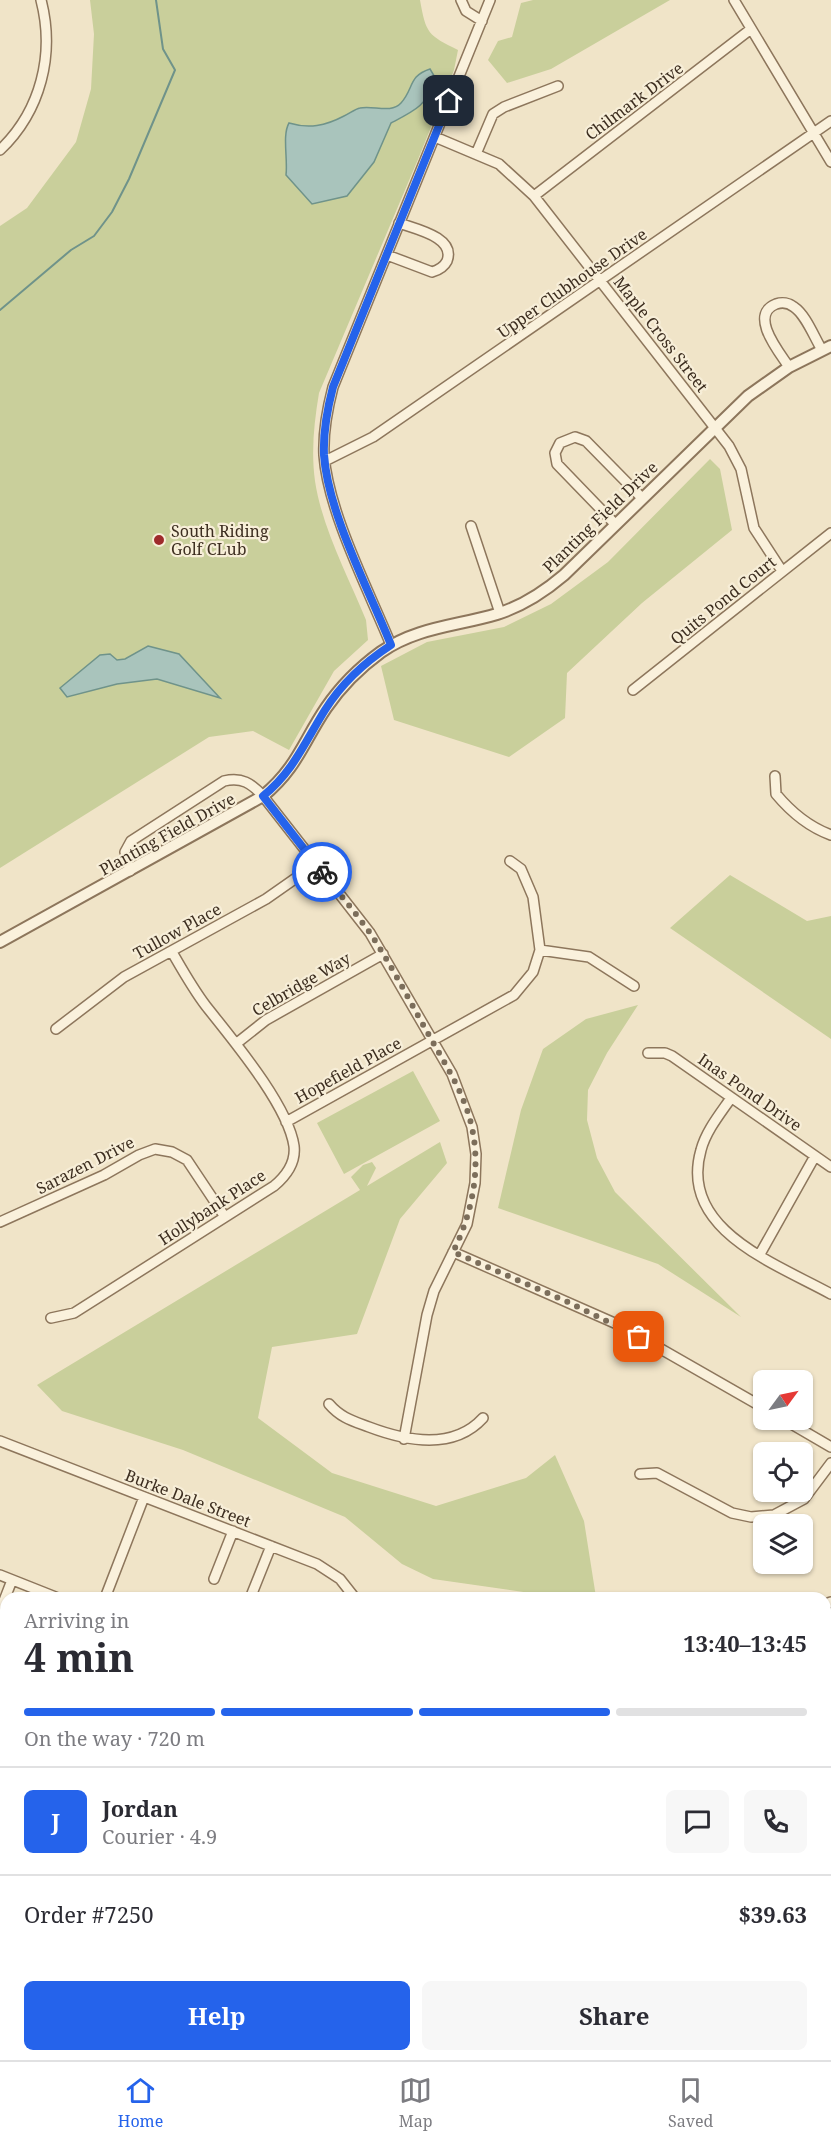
<!DOCTYPE html>
<meta charset="utf-8">
<style>
body{margin:0;font-family:"Noto Serif",serif;background:#f7f7f7;color:#2b2b33;height:100vh;display:flex;flex-direction:column;font-size:22px;white-space:nowrap}
*{box-sizing:border-box;margin:0}
p{font-size:20px;color:#7c7c81}
.icon{flex:none;width:33px;height:33px;fill:none;stroke:currentColor;stroke-width:2;stroke-linecap:round;stroke-linejoin:round}
.map{position:relative;flex:1;overflow:hidden}
.drawer{position:absolute;left:0px;top:1592px;width:831px;height:470px;display:flex;flex-direction:column;background:#fff;border-radius:18px 18px 0 0;box-shadow:0 2px 4px #0004}
.drawer>*{flex:none}
.needle{width:39px;rotate:57deg}
.tools{position:absolute;left:753px;top:1370px;display:grid;gap:12px}
.tools a{display:grid;place-items:center;width:60px;height:60px;border-radius:9px;background:#fff;box-shadow:0 2px 4px #0004;font-size:30px}
.pin{position:absolute;display:grid;place-items:center;width:51px;height:51px;color:#fff;margin:-26px;border-radius:12px;box-shadow:0 3px 9px #0006}
.courier{position:absolute;display:grid;place-items:center;width:60px;height:60px;margin:-30px;border:4px solid #2563eb;border-radius:50%;background:#fff;color:#222;box-shadow:0 2px 8px #0007}
.summary em{font-style:normal;font-weight:700}
.summary div{display:flex;flex-direction:column-reverse}
.summary{display:flex;align-items:center;justify-content:space-between;height:102px;padding:0 24px}
h1{font-size:39px;font-weight:700;line-height:45px}
.bar{display:grid;grid-template-columns:repeat(4,1fr);gap:9px 6px;align-content:center;height:72px;padding:0 24px}
.bar i{height:8px;border-radius:4px;background:#e1e1e2}
.bar .on{background:#2563eb}
.bar p{grid-column:span 4}
.line{display:flex;align-items:center;gap:15px;padding:0 24px;border-top:2px solid #e1e1e2}
.line div{flex:1}
.round{display:grid;place-items:center;flex:none;width:63px;height:63px;border-radius:9px;background:#f7f7f7}
.button{display:flex;gap:12px;margin-top:auto;padding:12px 24px}
.button a{flex:1;height:69px;border-radius:9px;background:#2563eb;color:#fff;font-size:24px;font-weight:700;line-height:69px;text-align:center}
.button a+a{background:#f7f7f7;color:#2b2b33}
.tab-bar{display:flex;justify-content:space-around;align-items:center;height:84px;border-top:2px solid #e1e1e2;background:#fff;font-size:16px;color:#7c7c81}
.tab-bar a{display:grid;justify-items:center;gap:3px}
.tab-bar .on{color:#2563eb}
.map>svg:first-child{display:block}
</style>
<div class="map">
<svg width="831" height="2060" viewBox="0 0 831 2060">
<rect width="100%" height="100%" fill="#f0e4c8"/>
<path fill="#c9cf9b" d="M90 0H420C426 34 428 35 458 50L454 70 419 157 319 393C314 423 311 451 315 481 322 528 348 576 366 620L368 640 334 671 289 750 253 731 209 737 0 868V226L27 208 76 142 91 89 94 34Z
M533 0H670L551 69 507 83 488 60 498 41 512 37 521 3Z
M710 459 720 469 732 530 642 603 567 673 565 718 509 757 394 720 381 666 427 642 504 627 551 604 608 562Z
M730 875 807 921 831 916V1039L670 928Z
M638 1005 607 1053 588 1090 587 1120 597 1158 615 1192 741 1317 658 1264 498 1208 521 1110 543 1049 586 1019Z
M413 1071 440 1121 344 1174 317 1123Z
M440 1142 447 1163 400 1219 357 1334 272 1347 258 1418 332 1473 436 1506 526 1478 555 1455 584 1521 596 1597H558L433 1579 402 1564 345 1517 183 1450 62 1411 37 1385 360 1190 351 1177 363 1165 372 1162 376 1168 367 1186Z
M0 1742 6 1744V1807L0 1812Z
M6 2046V2055H149L142 2060H0V2051Z"/>
<path fill="#a9c4bc" stroke="#6f938a" stroke-width="1.5" d="M430 69 436 79C426 106 416 110 391 123L374 162 347 196 312 204 286 175C288 159 282 135 289 123 309 129 325 126 344 116 349 114 355 109 360 108 373 105 391 114 401 103 414 89 408 76 430 69Z
M148 646 179 654 220 698 157 679 117 684 67 697 60 688 100 655 110 654 117 660 125 659Z"/>
<g fill="none" stroke-linecap="round" stroke-linejoin="round">
<path stroke="#6f938a" stroke-width="2" d="M0 310 71 250 94 236 112 212 129 179 175 70 163 49 156 0"/>
<g stroke="#8d765c" stroke-width="12">
<path id="minor" d="M461 0 466 11 482 21
M734 0 831 162
M435 137 499 164 534 196 729 446 741 469 754 528 782 571
M0 150C41 111 55 54 41 0
M476 154 493 114 504 107 558 86
M534 196 751 29
M387 255 432 272C439 270 444 267 447 261 456 237 415 229 399 223
M789 367C780 353 748 315 776 304 782 302 789 303 794 307 806 315 814 337 822 350
M325 461 373 437 831 121
M615 524 557 464 555 453 560 443 575 437 586 441 642 498
M471 526 500 613
M391 645C369 591 328 512 324 455 323 432 327 410 333 387L490 0
M633 690 831 533
M775 776 776 794C791 812 809 827 831 835
M130 871 125 852 131 841 224 781C242 777 251 783 263 796L370 933 452 1074 472 1127 476 1154 475 1183 467 1224 434 1291 427 1315 404 1439
M540 950 589 957 634 986
M56 1029 124 977 266 899 316 864
M237 1043 266 1020 383 954
M648 1053H665L672 1056 831 1167
M731 1098C720 1114 706 1131 701 1150 678 1230 777 1264 831 1294
M286 1122 514 995 533 972 540 950 533 897 521 869 510 861
M0 1222 104 1175 139 1155 155 1149 172 1152 187 1160 225 1217
M453 1252 619 1325 764 1408
M760 1254 815 1156
M51 1318 74 1313 274 1186C286 1176 296 1163 294 1146 288 1105 232 1039 206 1006 193 989 183 971 172 952
M329 1404C341 1418 353 1421 369 1427 406 1441 453 1451 483 1418
M783 1419 831 1447
M0 1441 317 1564 340 1579 355 1598
M640 1474 657 1473 732 1513 751 1517 774 1515 804 1499 831 1463
M0 1575 58 1598
M214 1579 233 1531
M251 1596 271 1546
M105 1598 144 1497
M825 1604 831 1602
M0 1611 12 1580
M825 1844 831 1845
M825 1946 831 1947
M0 1950 6 1946
M723 2055 727 2060
M392 2059 393 2060
M278 2060 282 2055
M488 2060 490 2055
M740 2060 751 2056 777 2060"/>
</g>
<g stroke="#8d765c" stroke-width="14">
<path id="tertiary" d="M0 942 263 796C297 768 303 742 326 708 341 686 359 668 381 652 417 627 457 626 497 614 523 606 544 592 564 575L748 396 789 367 831 346
M0 1696 6 1698
M566 2055 592 2060"/>
</g>
<use href="#minor" stroke="#faf1dc" stroke-width="9"/>
<use href="#tertiary" stroke="#faf1dc" stroke-width="10"/>
</g>
<g fill="none" stroke-linecap="round" stroke-linejoin="round">
<path stroke="#7c6e5b" stroke-width="6" stroke-dasharray="0 10.8" d="M322 872C338 892 355 912 370 933 392 966 410 1002 430 1037 446 1066 465 1094 472 1128 481 1170 472 1214 453 1252L568 1302 639 1337"/>
<path stroke="#2563eb" stroke-width="8" d="M322 872 263 796C293 772 305 742 325 710 342 683 365 662 391 645 369 590 328 513 324 455 323 432 327 410 333 387L449 101"/>
</g>
<circle fill="#9e2a2b" stroke="#f7eed8" stroke-width="2" cx="159" cy="540" r="6"/>
<g text-anchor="middle" stroke-width="4.5" stroke-linejoin="round" paint-order="stroke">
<g font-size="16" fill="#3d2e20" stroke="#f7eed8">
<text transform="translate(634 101) rotate(-37)" y="6">Chilmark Drive</text>
<text transform="translate(572 283) rotate(-35)" y="6">Upper Clubhouse Drive</text>
<text transform="translate(661 334) rotate(52)" y="6">Maple Cross Street</text>
<text transform="translate(600 517) rotate(-44)" y="6">Planting Field Drive</text>
<text transform="translate(723 600) rotate(-39)" y="6">Quits Pond Court</text>
<text transform="translate(167 834) rotate(-29)" y="6">Planting Field Drive</text>
<text transform="translate(177 931) rotate(-29)" y="6">Tullow Place</text>
<text transform="translate(301 984) rotate(-30)" y="6">Celbridge Way</text>
<text transform="translate(348 1070) rotate(-29)" y="6">Hopefield Place</text>
<text transform="translate(750 1092) rotate(35)" y="6">Inas Pond Drive</text>
<text transform="translate(85 1165) rotate(-27)" y="6">Sarazen Drive</text>
<text transform="translate(212 1207) rotate(-33)" y="6">Hollybank Place</text>
<text transform="translate(188 1498) rotate(21)" y="6">Burke Dale Street</text>
</g>
<g font-size="16" fill="#3d2e20" stroke="#f7eed8" text-anchor="start">
<text x="171" y="537">South Riding<tspan x="171" dy="18">Golf CLub</tspan></text>
</g>
</g>
</svg>
<div class="tools">
<a><svg class="needle" viewBox="-14 -14 28 28"><path d="M0-13l5 13h-10z" fill="#e53935"/><path d="M0 13l5-13h-10z" fill="#7c7c81"/></svg></a>
<a><svg class="icon" aria-label="locate" viewBox="0 0 24 24"><circle cx="12" cy="12" r="6"/><path d="M12 2v4M12 18v4M2 12h4M18 12h4"/></svg></a>
<a><svg class="icon" aria-label="layers" viewBox="0 0 24 24"><path d="M12 4l9 5-9 5-9-5zM3 14l9 5 9-5"/></svg></a>
</div>
<div class="pin" style="left:639px;top:1337px;background:#ea580c"><svg class="icon" aria-label="bag" viewBox="0 0 24 24"><path d="M5 8h14l-1 12H6zM9 8a3 3 0 0 1 6 0"/></svg></div>
<div class="pin" style="left:449px;top:101px;background:#1f2937"><svg class="icon" aria-label="home" viewBox="0 0 24 24"><path d="M3 11l9-7 9 7M6 9v11h12V9"/></svg></div>
<div class="courier" style="left:322px;top:872px"><svg class="icon" aria-label="bike" viewBox="0 0 24 24"><circle cx="6" cy="16" r="4"/><circle cx="18" cy="16" r="4"/><path d="M6 16l4-8h5l3 8M10 8l3 8H6M13 5h3"/></svg></div>
<section class="drawer">
<div class="summary"><div><h1>4 min</h1><p>Arriving in</p></div><em>13:40–13:45</em></div>
<div class="bar"><i class="on"></i><i class="on"></i><i class="on"></i><i></i><p>On the way · 720 m</p></div>
<div class="line" style="height:108px"><b class="round" style="background:#2563eb;color:#fff">J</b><div><b>Jordan</b><p>Courier · 4.9</p></div><a class="round"><svg class="icon" aria-label="chat" viewBox="0 0 24 24"><path d="M4 5h16v11H9l-5 4z"/></svg></a><a class="round"><svg class="icon" aria-label="phone" viewBox="0 0 24 24"><path d="M5 4h4l2 5-3 2q2 4 5 5l2-3 5 2v4C11 20 4 13 5 4z"/></svg></a></div>
<div class="line" style="height:78px"><div>Order #7250</div><b>$39.63</b></div>
<div class="button"><a>Help</a><a>Share</a></div>
</section>
</div>
<nav class="tab-bar">
<a class="on"><svg class="icon" aria-label="home" viewBox="0 0 24 24"><path d="M3 11l9-7 9 7M6 9v11h12V9"/></svg>Home</a>
<a><svg class="icon" aria-label="map" viewBox="0 0 24 24"><path d="M3 6l6-2 6 2 6-2v14l-6 2-6-2-6 2zM9 4v14M15 6v14"/></svg>Map</a>
<a><svg class="icon" aria-label="saved" viewBox="0 0 24 24"><path d="M7 4h10v16l-5-4-5 4z"/></svg>Saved</a>
</nav>
